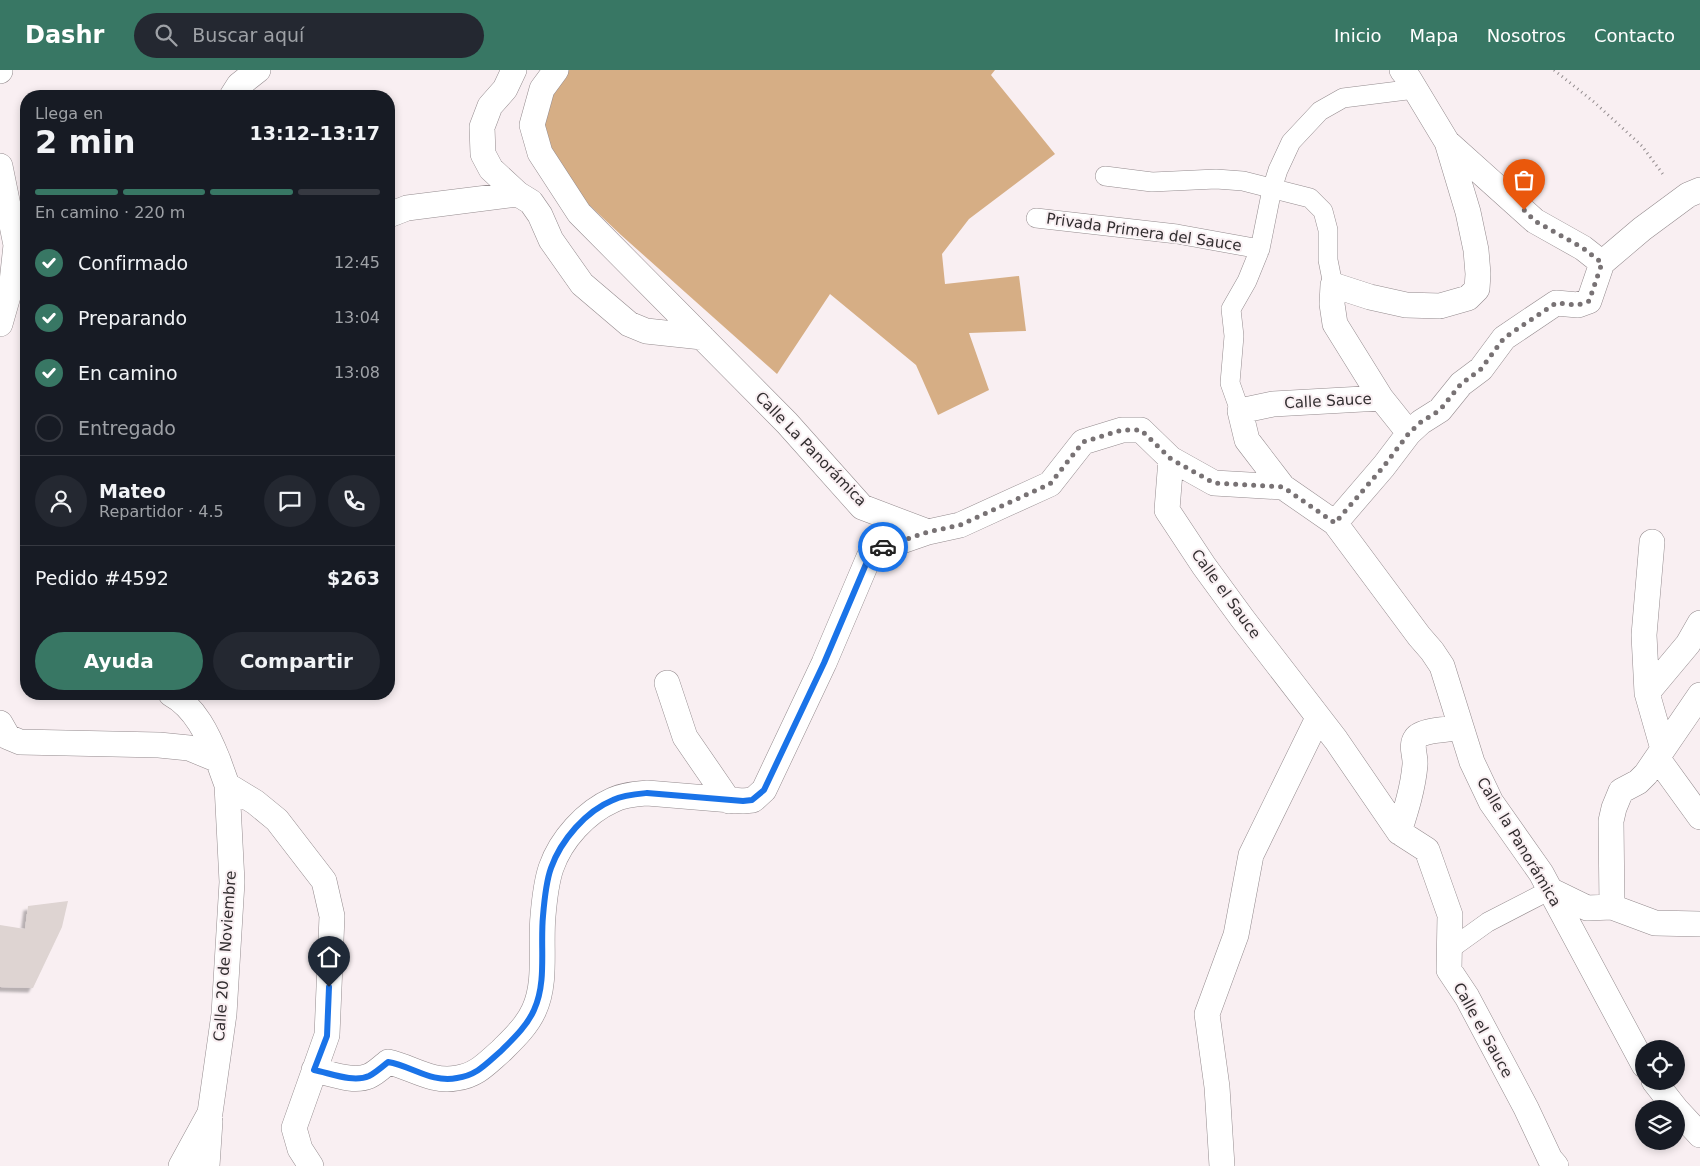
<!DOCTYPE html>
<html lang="es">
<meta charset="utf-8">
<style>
body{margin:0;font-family:"DejaVu Sans",sans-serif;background:#242831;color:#f1f3f6;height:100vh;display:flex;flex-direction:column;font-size:19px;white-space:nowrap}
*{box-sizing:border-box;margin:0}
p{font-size:16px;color:#9ea1a6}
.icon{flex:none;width:28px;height:28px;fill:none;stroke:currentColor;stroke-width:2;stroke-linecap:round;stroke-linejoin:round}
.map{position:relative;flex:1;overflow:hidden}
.panel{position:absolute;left:20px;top:20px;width:375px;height:610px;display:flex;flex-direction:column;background:#171b24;border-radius:20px;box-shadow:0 2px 8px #0003}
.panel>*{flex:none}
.tools{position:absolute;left:1635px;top:970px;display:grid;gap:10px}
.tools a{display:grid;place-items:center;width:50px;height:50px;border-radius:50%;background:#171b24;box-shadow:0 2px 8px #0003;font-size:25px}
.pin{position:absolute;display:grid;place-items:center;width:42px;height:42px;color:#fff;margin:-51px -21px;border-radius:50% 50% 50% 0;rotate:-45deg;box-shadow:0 0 5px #0007}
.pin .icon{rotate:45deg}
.courier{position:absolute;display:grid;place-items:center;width:50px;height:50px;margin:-25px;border:4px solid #1a73e8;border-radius:50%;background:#fff;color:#222;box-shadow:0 1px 6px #0007}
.overview em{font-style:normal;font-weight:600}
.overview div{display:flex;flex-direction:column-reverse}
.overview{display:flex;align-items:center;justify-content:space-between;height:85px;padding:0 15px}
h1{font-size:32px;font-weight:600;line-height:38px}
.bar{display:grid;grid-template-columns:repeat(4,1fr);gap:8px 5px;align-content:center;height:60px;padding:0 15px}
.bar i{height:6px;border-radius:4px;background:#363941}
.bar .active{background:#387764}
.bar p{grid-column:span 4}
.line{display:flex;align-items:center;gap:12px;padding:0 15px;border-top:1px solid #363941}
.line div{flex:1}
.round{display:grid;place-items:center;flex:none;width:52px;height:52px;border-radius:26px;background:#242831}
ol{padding:0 15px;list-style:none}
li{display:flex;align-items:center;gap:15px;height:55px}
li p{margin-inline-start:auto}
li .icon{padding:5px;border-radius:50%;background:#387764;color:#fff;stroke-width:4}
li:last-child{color:#9ea1a6}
li i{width:28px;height:28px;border:2px solid #363941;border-radius:50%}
.cta{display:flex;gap:10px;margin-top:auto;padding:10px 15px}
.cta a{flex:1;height:58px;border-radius:30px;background:#387764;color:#fff;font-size:20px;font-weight:600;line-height:58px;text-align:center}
.cta a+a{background:#242831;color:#f1f3f6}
header{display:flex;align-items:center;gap:30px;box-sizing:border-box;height:70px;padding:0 25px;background:#387764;color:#fff}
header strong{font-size:24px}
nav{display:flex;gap:28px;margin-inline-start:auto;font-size:18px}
.search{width:350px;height:45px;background:#242831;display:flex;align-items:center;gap:12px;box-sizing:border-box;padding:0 18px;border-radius:28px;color:#9ea1a6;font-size:19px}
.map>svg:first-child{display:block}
</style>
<header>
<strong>Dashr</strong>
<div class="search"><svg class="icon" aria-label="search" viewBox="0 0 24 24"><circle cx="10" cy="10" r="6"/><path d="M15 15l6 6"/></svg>Buscar aquí</div>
<nav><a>Inicio</a><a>Mapa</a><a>Nosotros</a><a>Contacto</a></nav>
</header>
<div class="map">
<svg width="1700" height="1096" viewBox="0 0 1700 1096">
<defs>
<filter id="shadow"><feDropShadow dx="-4.5" dy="4.5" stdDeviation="1" flood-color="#0004"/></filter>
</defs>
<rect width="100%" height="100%" fill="#f9eff2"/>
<path fill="#d6ae85" d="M563 0H995L991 5 1055 84 969 149 942 184 945 214 1019 206 1026 261 969 263 989 320 938 345 916 295 830 224 777 304 621 165 567 114 539 52Z"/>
<path fill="#ded4d2" filter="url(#shadow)" d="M68 831 62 857 33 918 0 917V855L25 859 28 836Z"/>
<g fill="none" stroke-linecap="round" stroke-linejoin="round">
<g stroke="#948b8e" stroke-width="20">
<path id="pedestrian" d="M1105 106 1152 112 1216 109 1243 111 1310 128 1323 141 1328 160V190L1333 215
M1036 148 1177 164 1260 179
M1240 341 1230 313 1234 266 1231 239 1247 211 1260 179 1272 119 1278 100 1291 72 1320 41 1343 28 1415 19
M1449 880 1488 852 1550 820"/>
</g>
<g stroke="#948b8e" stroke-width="26">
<path id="minor" d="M514 0 505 19 490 36 482 57 483 84 491 99 518 124 531 132 540 145 551 170 582 214 629 254 646 261 702 267
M556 0 542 19 532 55 540 83 579 143 787 353 862 437 928 462
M1402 0 1409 9 1447 72 1468 142 1476 180 1478 204 1477 219 1468 228 1440 236 1406 235 1370 227 1333 215 1332 234 1335 254 1381 328 1409 363
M0 1V0
M232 26 239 15 258 0
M1447 72 1535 151 1583 178 1602 193
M0 96 16 175 12 212 0 254
M389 145 407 138 518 124
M1602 193 1642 159 1688 125 1700 120
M1381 328 1273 334 1240 341 1247 370 1283 417 1335 453 1419 566 1432 581 1442 596 1472 692 1491 732 1541 803 1644 995
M1171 389 1167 440 1204 496 1242 548 1336 670 1399 762 1427 780 1450 845 1449 900 1467 927 1526 1038 1550 1089 1556 1096
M1335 453 1384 396 1409 363 1421 352 1440 340 1461 314 1481 299 1504 268 1556 233 1578 235 1589 231 1602 193
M1652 472 1644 565 1647 623 1663 679
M667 613 685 667 729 731
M1647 623 1688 574 1700 553
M171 624C195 637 208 665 218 690
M0 653 8 667 20 672 159 675 189 678 218 690 227 715 232 812 224 944 210 1043 181 1096
M1658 689 1700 747
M227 715 255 732 277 750 324 811 332 846 327 965 294 1058 300 1079 311 1096
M1399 762C1406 740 1413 718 1415 695 1416 686 1410 676 1416 668 1421 660 1450 659 1460 658
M1550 820 1587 838 1612 837 1655 853 1700 854
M1612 837 1611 751 1614 738 1621 721 1638 712 1646 704 1700 625
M314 1000C330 1003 353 1013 369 1006 376 1003 382 997 388 992 412 997 431 1013 457 1008 477 1005 486 994 501 981 513 969 527 956 534 940 547 912 540 877 543 846 544 834 547 810 551 798 561 769 586 742 613 730 623 725 636 724 647 723L743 731 753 730 764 720 824 593 869 487 879 479 928 462 960 455 1050 414 1083 372 1122 360H1141L1171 389 1214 413 1283 417
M1654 1011 1676 1039
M1676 1039 1700 1065
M207 1096 210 1051
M1222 1096 1217 1017 1207 944 1236 865 1251 785 1318 648"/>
</g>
<path stroke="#948d8f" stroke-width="3" stroke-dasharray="1 4" stroke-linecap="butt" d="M1554 0 1594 32 1642 76 1665 107"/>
<use href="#pedestrian" stroke="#fff" stroke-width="19"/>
<use href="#minor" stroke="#fff" stroke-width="25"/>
</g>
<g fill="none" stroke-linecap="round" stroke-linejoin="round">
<path stroke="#787274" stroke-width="5" stroke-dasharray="0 9" d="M883 477 928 462 960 455 1050 414 1083 372 1122 360H1141L1171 389 1214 413 1283 417 1335 453 1384 396 1409 363 1421 352 1440 340 1461 314 1481 299 1504 268 1556 233 1578 235 1589 231 1602 193 1583 178 1535 151 1524 140"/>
<path stroke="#1a73e8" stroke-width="6" d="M329 917 327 966 314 1000C330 1003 353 1013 369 1006 375 1003 382 997 388 992 412 996 431 1013 457 1008 477 1005 486 994 501 981 513 969 527 956 534 940 547 912 540 877 543 846 544 834 547 809 551 798 561 770 586 741 613 730 623 725 636 724 647 723L743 731 752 730 764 720 824 593 869 487 883 477"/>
</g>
<g text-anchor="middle" stroke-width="4" stroke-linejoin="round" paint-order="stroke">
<g font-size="15" fill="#322e30" stroke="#f9eff2">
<text transform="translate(1144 162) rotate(8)" y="5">Privada Primera del Sauce</text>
<text transform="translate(1328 331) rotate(-3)" y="5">Calle Sauce</text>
<text transform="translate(811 379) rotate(46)" y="5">Calle La Panorámica</text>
<text transform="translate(1226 524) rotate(54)" y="5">Calle el Sauce</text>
<text transform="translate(1519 772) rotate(59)" y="5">Calle la Panorámica</text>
<text transform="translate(225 886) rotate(-86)" y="5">Calle 20 de Noviembre</text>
<text transform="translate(1483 960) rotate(61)" y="5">Calle el Sauce</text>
</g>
</g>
</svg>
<div class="tools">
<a><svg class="icon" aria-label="locate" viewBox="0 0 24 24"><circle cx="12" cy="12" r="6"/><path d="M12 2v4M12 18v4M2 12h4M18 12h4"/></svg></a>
<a><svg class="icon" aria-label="layers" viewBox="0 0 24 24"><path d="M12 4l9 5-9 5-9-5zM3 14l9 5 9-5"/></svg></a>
</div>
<div class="pin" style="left:1524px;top:140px;background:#ea580c"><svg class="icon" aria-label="bag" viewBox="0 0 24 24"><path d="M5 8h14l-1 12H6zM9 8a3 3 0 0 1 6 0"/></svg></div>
<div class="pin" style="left:329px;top:917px;background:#1f2937"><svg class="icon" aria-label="home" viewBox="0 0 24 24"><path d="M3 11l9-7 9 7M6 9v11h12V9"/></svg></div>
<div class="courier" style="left:883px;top:477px"><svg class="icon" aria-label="car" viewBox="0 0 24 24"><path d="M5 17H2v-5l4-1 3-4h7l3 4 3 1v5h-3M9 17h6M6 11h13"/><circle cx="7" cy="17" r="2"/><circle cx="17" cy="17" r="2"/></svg></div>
<section class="panel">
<div class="overview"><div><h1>2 min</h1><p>Llega en</p></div><em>13:12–13:17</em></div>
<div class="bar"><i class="active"></i><i class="active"></i><i class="active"></i><i></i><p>En camino · 220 m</p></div>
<ol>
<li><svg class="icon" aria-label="check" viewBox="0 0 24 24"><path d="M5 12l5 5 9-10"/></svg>Confirmado<p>12:45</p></li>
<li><svg class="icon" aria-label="check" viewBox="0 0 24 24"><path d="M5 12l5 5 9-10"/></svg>Preparando<p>13:04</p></li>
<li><svg class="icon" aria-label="check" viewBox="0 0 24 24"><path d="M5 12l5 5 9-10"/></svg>En camino<p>13:08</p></li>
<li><i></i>Entregado</li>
</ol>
<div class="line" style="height:90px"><a class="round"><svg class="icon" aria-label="person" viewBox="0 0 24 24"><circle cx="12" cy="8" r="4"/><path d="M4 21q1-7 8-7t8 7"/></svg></a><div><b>Mateo</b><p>Repartidor · 4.5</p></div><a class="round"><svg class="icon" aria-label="chat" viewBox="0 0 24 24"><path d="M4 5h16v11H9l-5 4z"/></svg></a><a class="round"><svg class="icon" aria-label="phone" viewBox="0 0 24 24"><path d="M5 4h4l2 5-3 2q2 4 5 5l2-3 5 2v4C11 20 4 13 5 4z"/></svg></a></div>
<div class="line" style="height:65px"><div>Pedido #4592</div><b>$263</b></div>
<div class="cta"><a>Ayuda</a><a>Compartir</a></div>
</section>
</div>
